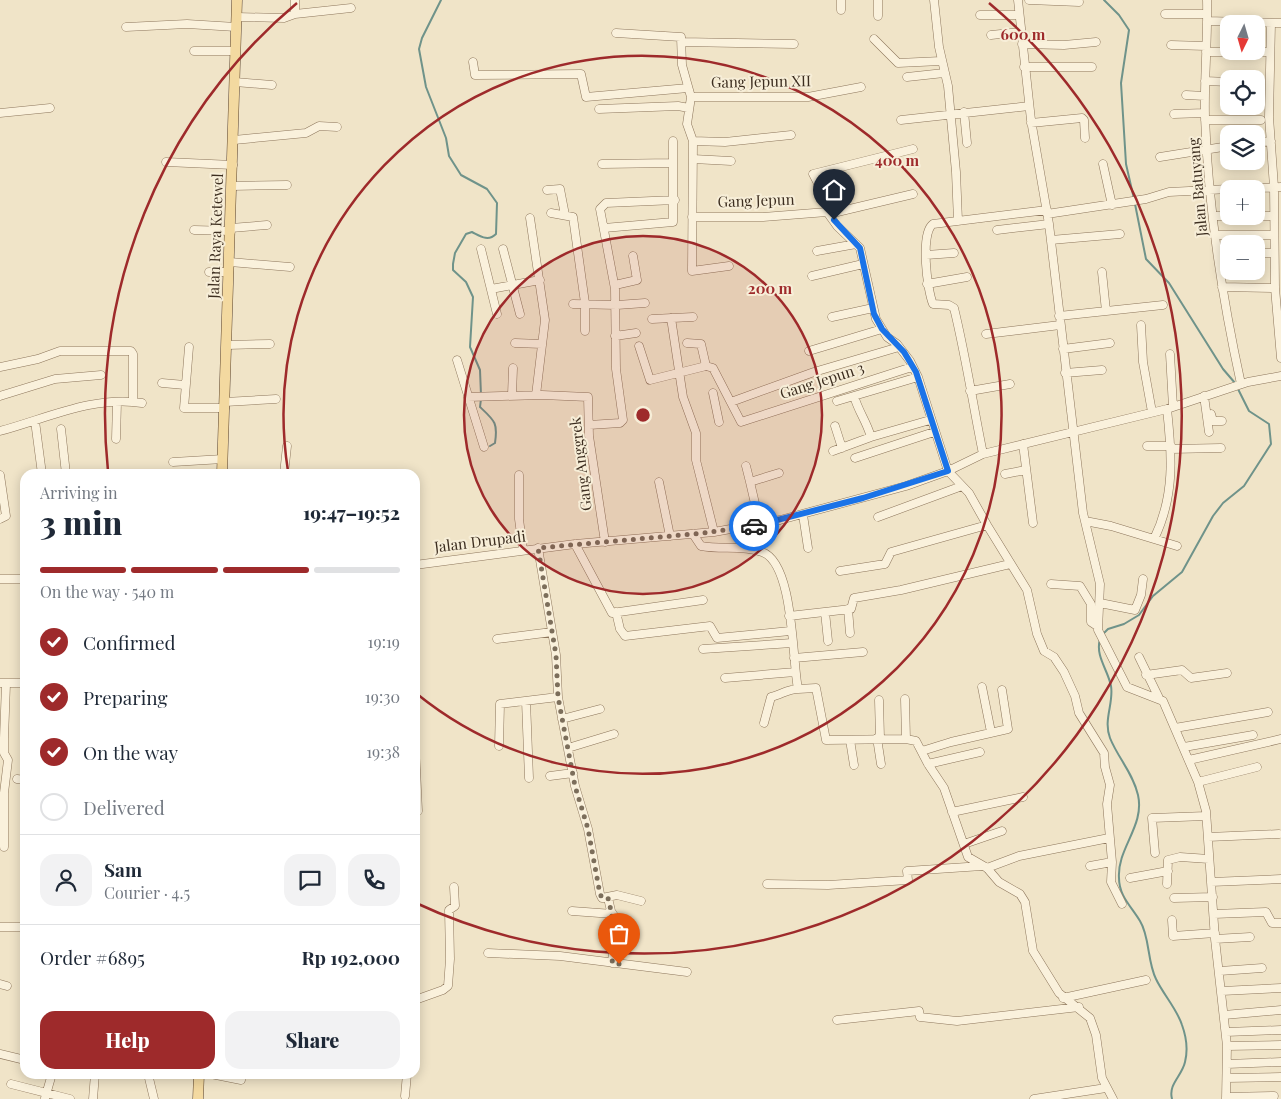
<!DOCTYPE html>
<meta charset="utf-8">
<style>
body{margin:0;font-family:"Playfair Display",serif;background:#f2f2f3;color:#1f2937;height:100vh;display:flex;flex-direction:column;font-size:19px;white-space:nowrap}
*{box-sizing:border-box;margin:0}
p{font-size:16px;color:#747a83}
.icon{flex:none;width:28px;height:28px;fill:none;stroke:currentColor;stroke-width:2;stroke-linecap:round;stroke-linejoin:round}
.map{position:relative;flex:1;overflow:hidden}
.panel{position:absolute;left:20px;top:469px;width:400px;height:610px;display:flex;flex-direction:column;background:#fff;border-radius:15px;box-shadow:0 2px 12px #0003}
.panel>*{flex:none}
.needle{width:32px;rotate:185deg}
.controls{position:absolute;left:1220px;top:15px;display:grid;gap:10px}
.controls a{display:grid;place-items:center;width:45px;height:45px;border-radius:10px;background:#fff;box-shadow:0 2px 12px #0003;font-size:25px}
.pin{position:absolute;display:grid;place-items:center;width:42px;height:42px;color:#fff;margin:-51px -21px;border-radius:50% 50% 50% 0;rotate:-45deg;box-shadow:0 0 5px #0007}
.pin .icon{rotate:45deg}
.courier{position:absolute;display:grid;place-items:center;width:50px;height:50px;margin:-25px;border:4px solid #1a73e8;border-radius:50%;background:#fff;color:#222;box-shadow:0 1px 6px #0007}
.headline em{font-style:normal;font-weight:800}
.headline div{display:flex;flex-direction:column-reverse}
.headline{display:flex;align-items:center;justify-content:space-between;height:85px;padding:0 20px}
h1{font-size:32px;font-weight:800;line-height:38px}
.bar{display:grid;grid-template-columns:repeat(4,1fr);gap:8px 5px;align-content:center;height:60px;padding:0 20px}
.bar i{height:6px;border-radius:4px;background:#e0e1e3}
.bar .selected{background:#9e2a2b}
.bar p{grid-column:span 4}
.line{display:flex;align-items:center;gap:12px;padding:0 20px;border-top:1px solid #e0e1e3}
.line div{flex:1}
.round{display:grid;place-items:center;flex:none;width:52px;height:52px;border-radius:15px;background:#f2f2f3}
ol{padding:0 20px;list-style:none}
li{display:flex;align-items:center;gap:15px;height:55px}
li p{margin-inline-start:auto}
li .icon{padding:5px;border-radius:50%;background:#9e2a2b;color:#fff;stroke-width:4}
li:last-child{color:#747a83}
li i{width:28px;height:28px;border:2px solid #e0e1e3;border-radius:50%}
.cta{display:flex;gap:10px;margin-top:auto;padding:10px 20px}
.cta a{flex:1;height:58px;border-radius:15px;background:#9e2a2b;color:#fff;font-size:20px;font-weight:800;line-height:58px;text-align:center}
.cta a+a{background:#f2f2f3;color:#1f2937}
.map>svg:first-child{display:block}
</style>
<div class="map">
<svg width="1281" height="1099" viewBox="0 0 1281 1099">
<rect width="100%" height="100%" fill="#f0e4c8"/>
<g fill="none" stroke-linecap="round" stroke-linejoin="round">
<path stroke="#6f938a" stroke-width="2" d="M441 0 422 38 419 49 426 87 446 138 449 156 461 175 487 189 497 203 496 234C488 242 480 236 472 232L466 234 455 253 453 264V270L466 282 473 297 470 347 480 370 481 395
M1104 0 1119 15 1129 30 1121 83 1126 164 1134 199
M1135 204 1146 259 1169 283 1223 369 1235 383
M481 399 480 407C495 421 498 423 495 443L490 446
M1102 635 1108 629 1124 624 1139 615 1153 596 1182 572 1213 516 1223 503 1244 486 1271 444 1269 424 1249 411 1237 387
M1100 639C1095 656 1108 670 1111 686 1114 703 1103 720 1110 738 1118 758 1133 773 1138 795 1145 826 1117 848 1119 878 1119 896 1131 906 1140 921 1150 937 1147 961 1156 979 1163 994 1177 1009 1182 1025 1186 1036 1188 1050 1185 1062 1182 1076 1168 1084 1172 1099"/>
<g stroke="#8d765c" stroke-width="9">
<path id="minor" d="M295 0V14
M841 0V10
M934 0 939 47 948 86 956 172 958 221
M1018 0 1031 120 1049 224 1083 513 1100 584 1098 630 1127 687 1163 701 1198 782 1206 811 1215 939 1227 1046 1226 1099
M1029 0 1079 2
M1207 0C1208 39 1204 78 1205 117 1208 207 1222 297 1241 384
M1165 14H1207
M980 15H1019
M878 16V0
M237 17 284 18 295 14 351 8
M1207 21 1281 23
M1271 23 1269 117 1274 187 1275 288 1281 358
M126 27 187 24 236 27
M616 33 681 37 682 65 691 97 687 124 693 141 692 271 729 266
M991 35 1021 32
M874 39 898 63 941 61
M682 42 794 44
M1022 44 1064 45 1096 42
M1171 45 1206 46
M194 51H235
M1206 52H1269
M473 62 475 75 581 74 586 97 688 88
M1024 67H1092
M907 77 944 73
M1205 81 1229 82
M235 82 272 85
M1186 95 1205 96
M691 97H808L861 87
M599 109 678 106 689 108
M964 112 967 143
M0 113 50 108
M1174 114 1205 113
M901 120 1029 106
M1205 120H1261
M1031 123 1082 118 1084 120 1085 138
M234 140 306 133 319 126 337 127
M693 141 725 142 791 135
M1256 143 1271 141
M1160 157 1229 146
M693 159 731 161
M166 162 233 165
M602 164 673 163
M1103 164 1112 205
M232 186 287 185
M1234 189 1281 187
M547 190 560 189 565 215
M551 213 573 217 585 303V331
M833 213 913 194
M834 214 813 174 913 149
M1047 214 1146 199 1169 192 1229 189
M1214 216H1229
M1256 216H1273
M692 217H763L827 212 837 226 860 248 876 319 887 337 897 344 910 361 918 377 948 471 969 493 987 525
M530 218 545 320 536 395
M231 228 267 225
M604 228 673 222V141
M194 230 231 231
M997 230 1049 224
M1216 235H1274
M1051 240 1120 234
M481 249 497 314
M503 249 520 314
M817 251 856 244
M1256 253H1274
M926 255 954 253
M1218 255H1229
M230 262 290 267
M209 272H229
M1102 272 1106 311
M812 276 863 264
M927 284 967 277
M615 285 637 280 633 256
M1222 287 1275 288
M491 289 540 280
M573 304 617 305 645 303
M1059 316 1163 305
M832 317 873 308
M671 318 683 397 696 433V460L714 532
M652 319 693 317
M1141 325 1143 362 1152 412
M986 334 1060 325
M615 336 636 333
M515 343 542 344
M687 343 701 344 706 366
M227 345 270 344
M639 346 650 380 706 366 713 368 741 422 912 367
M189 347 184 408H225
M1063 349 1110 343
M809 351 882 329
M1170 354 1173 407
M457 360 484 447
M0 367 38 359 60 351H131L133 354V401
M1065 373 1102 370
M162 383 185 385
M970 391 1010 384
M713 393 719 422
M512 395 513 368
M0 396 55 379 101 375
M854 396C859 413 866 420 871 437
M1204 396 1209 432
M468 397 542 395 588 397 589 436 605 542
M837 401 918 377
M225 402 276 399
M731 402 814 372 899 347
M1211 414 1213 421H1222
M35 421 42 474
M589 425 620 423 623 420 616 369 615 289 600 209 606 203 675 200
M835 426 842 448
M61 429 66 474
M0 431C45 419 95 395 142 403
M116 439 117 402
M1023 444 1033 523
M1147 446H1171
M1171 449 1221 448
M833 451 871 437 930 420
M983 454C973 405 966 357 954 308L949 305 933 304C927 290 920 233 933 224L1047 210
M855 458 934 432
M173 462 223 459
M746 466 750 482
M284 474 287 446
M1005 474 1026 470
M0 475 6 516 0 519
M519 475V519L523 550
M659 482 670 536
M803 515 808 548
M878 517 962 486
M1085 521 1111 526 1177 546
M760 525 750 482 779 473
M693 534 701 546C721 550 742 545 762 552 794 563 792 659 798 689L816 688 826 740 906 739 916 741 928 764 944 788 968 857 987 868 999 882 1020 894 1025 902 1033 951 1059 993 1090 1018 1096 1035 1102 1078 1113 1099
M1154 539C1175 496 1172 455 1167 409
M575 544 612 613 703 600
M538 548 556 655 558 697 575 786 588 829 600 894 602 898 617 895 641 901
M415 565 575 544 714 532 780 520 906 486 948 471 983 454 1167 409 1248 382 1281 376
M840 571 885 564 891 552 987 525 1027 590 1037 634 1044 651 1054 657 1064 672 1075 696 1079 713 1104 753 1105 767 1110 785 1107 804 1112 862 1090 866
M0 579H25
M1051 584 1080 586 1091 604V622L1097 626
M1100 603 1135 610 1141 595 1143 579
M848 609 850 633
M616 612 620 629 625 636 710 626 717 638 790 631
M825 612 828 641
M789 616 851 609 854 598 901 590 1010 564
M497 639 552 632
M703 649 792 643
M1139 657 1159 698
M794 658 863 652
M1146 675 1182 670 1191 678 1227 673
M725 678 795 672
M0 683H25
M982 687 991 732
M905 699 906 739
M879 700 880 738
M526 701 529 778
M562 719 600 709
M764 723 771 697C781 695 787 689 798 689
M1175 728 1268 712
M877 738 881 764
M850 740 854 765
M499 746 500 704 558 697
M1184 747 1253 735
M415 748 418 811
M568 748 614 734
M922 751 951 742 1008 729 1002 690
M1189 760 1281 739
M928 764 980 752
M550 776 573 773
M17 779 25 780
M1198 782 1257 767
M952 812 1023 797
M1208 837 1279 834
M964 844 1002 831
M4 847V793L8 760 4 753V738L6 684
M1155 853 1152 818 1206 816
M1112 862 1111 882 1122 904
M987 868 1019 856 1109 838
M1130 878 1168 871
M1211 882 1281 879
M767 884 828 885 908 880 907 871 982 866
M1167 884 1168 860 1180 857 1209 859
M608 898 615 928 612 963
M1174 898 1213 897
M572 911 613 914
M1214 914 1266 912 1272 923H1281
M1172 920 1173 936 1215 933
M0 927H25
M1215 939 1250 937
M488 953 560 956 687 972
M1220 971 1262 968
M0 984 7 986
M1222 991 1281 988
M1063 998 1146 980
M415 1000 443 990 448 986 450 959 449 910 455 906 454 887
M1224 1015 1281 1010
M837 1020 919 1011 920 1017 957 1021 1079 1007
M1226 1032 1281 1030
M1227 1046 1281 1045
M0 1054 25 1060
M1227 1064 1281 1062
M148 1074 154 1099
M211 1074 241 1080
M1227 1078 1281 1077
M11 1084 70 1099
M405 1096 407 1074
M1226 1097 1274 1096
M45 1098 52 1074
M93 1099 95 1074
M1034 1099 1106 1088"/>
</g>
<g stroke="#5b4430" stroke-width="11">
<path id="major" d="M222 474 237 0
M198 1099 199 1074"/>
</g>
<use href="#minor" stroke="#faf1dc" stroke-width="8"/>
<use href="#major" stroke="#f3d9a0" stroke-width="10"/>
</g>
<g fill="none" stroke-linecap="round" stroke-linejoin="round">
<path stroke="#7c6e5b" stroke-width="5" stroke-dasharray="0 9" d="M619 964 612 963C615 940 614 921 608 898H602L600 894 588 829 575 786 558 697 556 655 538 548 704 533 754 526"/>
<path stroke="#1a73e8" stroke-width="6" d="M754 526 863 498 948 471 916 372 904 352 882 329 874 314 860 248 834 220"/>
</g>
<circle cx="643" cy="415" r="179" fill="#9e2a2b" fill-opacity=".12"/>
<g fill="none" stroke="#9e2a2b" stroke-width="2.5">
<circle cx="643" cy="415" r="179"/>
<path d="M288 471A359 359 0 1 1 417 694"/>
<path d="M108 471A538 538 0 0 1 297 3M989 3A538 538 0 0 1 416 903"/>
</g>
<g text-anchor="middle" stroke-width="4" stroke-linejoin="round" paint-order="stroke">
<g font-size="15" fill="#3d2e20" stroke="#f7eed8">
<text transform="translate(761 82) rotate(-1)" y="5">Gang Jepun XII</text>
<text transform="translate(1198 187) rotate(-95)" y="5">Jalan Batuyang</text>
<text transform="translate(756 201) rotate(-2)" y="5">Gang Jepun</text>
<text transform="translate(216 236) rotate(-88)" y="5">Jalan Raya Ketewel</text>
<text transform="translate(822 381) rotate(-18)" y="5">Gang Jepun 3</text>
<text transform="translate(581 464) rotate(-97)" y="5">Gang Anggrek</text>
<text transform="translate(480 542) rotate(-7)" y="5">Jalan Drupadi</text>
</g>
</g>
<circle cx="643" cy="415" r="8" fill="#9e2a2b" stroke="#f7eed8" stroke-width="2.5"/>
<g font-size="15" text-anchor="middle" font-weight="bold" fill="#9e2a2b" stroke="#f7eed8" stroke-width="4" stroke-linejoin="round" paint-order="stroke">
<text x="1023" y="40">600 m</text>
<text x="897" y="166">400 m</text>
<text x="770" y="294">200 m</text>
</g>
</svg>
<div class="controls">
<a><svg class="needle" viewBox="-14 -14 28 28"><path d="M0-13l5 13h-10z" fill="#e53935"/><path d="M0 13l5-13h-10z" fill="#747a83"/></svg></a>
<a><svg class="icon" aria-label="locate" viewBox="0 0 24 24"><circle cx="12" cy="12" r="6"/><path d="M12 2v4M12 18v4M2 12h4M18 12h4"/></svg></a>
<a><svg class="icon" aria-label="layers" viewBox="0 0 24 24"><path d="M12 4l9 5-9 5-9-5zM3 14l9 5 9-5"/></svg></a>
<a>+</a>
<a>−</a>
</div>
<div class="pin" style="left:619px;top:964px;background:#ea580c"><svg class="icon" aria-label="bag" viewBox="0 0 24 24"><path d="M5 8h14l-1 12H6zM9 8a3 3 0 0 1 6 0"/></svg></div>
<div class="pin" style="left:834px;top:220px;background:#1f2937"><svg class="icon" aria-label="home" viewBox="0 0 24 24"><path d="M3 11l9-7 9 7M6 9v11h12V9"/></svg></div>
<div class="courier" style="left:754px;top:526px"><svg class="icon" aria-label="car" viewBox="0 0 24 24"><path d="M5 17H2v-5l4-1 3-4h7l3 4 3 1v5h-3M9 17h6M6 11h13"/><circle cx="7" cy="17" r="2"/><circle cx="17" cy="17" r="2"/></svg></div>
<section class="panel">
<div class="headline"><div><h1>3 min</h1><p>Arriving in</p></div><em>19:47–19:52</em></div>
<div class="bar"><i class="selected"></i><i class="selected"></i><i class="selected"></i><i></i><p>On the way · 540 m</p></div>
<ol>
<li><svg class="icon" aria-label="check" viewBox="0 0 24 24"><path d="M5 12l5 5 9-10"/></svg>Confirmed<p>19:19</p></li>
<li><svg class="icon" aria-label="check" viewBox="0 0 24 24"><path d="M5 12l5 5 9-10"/></svg>Preparing<p>19:30</p></li>
<li><svg class="icon" aria-label="check" viewBox="0 0 24 24"><path d="M5 12l5 5 9-10"/></svg>On the way<p>19:38</p></li>
<li><i></i>Delivered</li>
</ol>
<div class="line" style="height:90px"><a class="round"><svg class="icon" aria-label="person" viewBox="0 0 24 24"><circle cx="12" cy="8" r="4"/><path d="M4 21q1-7 8-7t8 7"/></svg></a><div><b>Sam</b><p>Courier · 4.5</p></div><a class="round"><svg class="icon" aria-label="chat" viewBox="0 0 24 24"><path d="M4 5h16v11H9l-5 4z"/></svg></a><a class="round"><svg class="icon" aria-label="phone" viewBox="0 0 24 24"><path d="M5 4h4l2 5-3 2q2 4 5 5l2-3 5 2v4C11 20 4 13 5 4z"/></svg></a></div>
<div class="line" style="height:65px"><div>Order #6895</div><b>Rp 192,000</b></div>
<div class="cta"><a>Help</a><a>Share</a></div>
</section>
</div>
